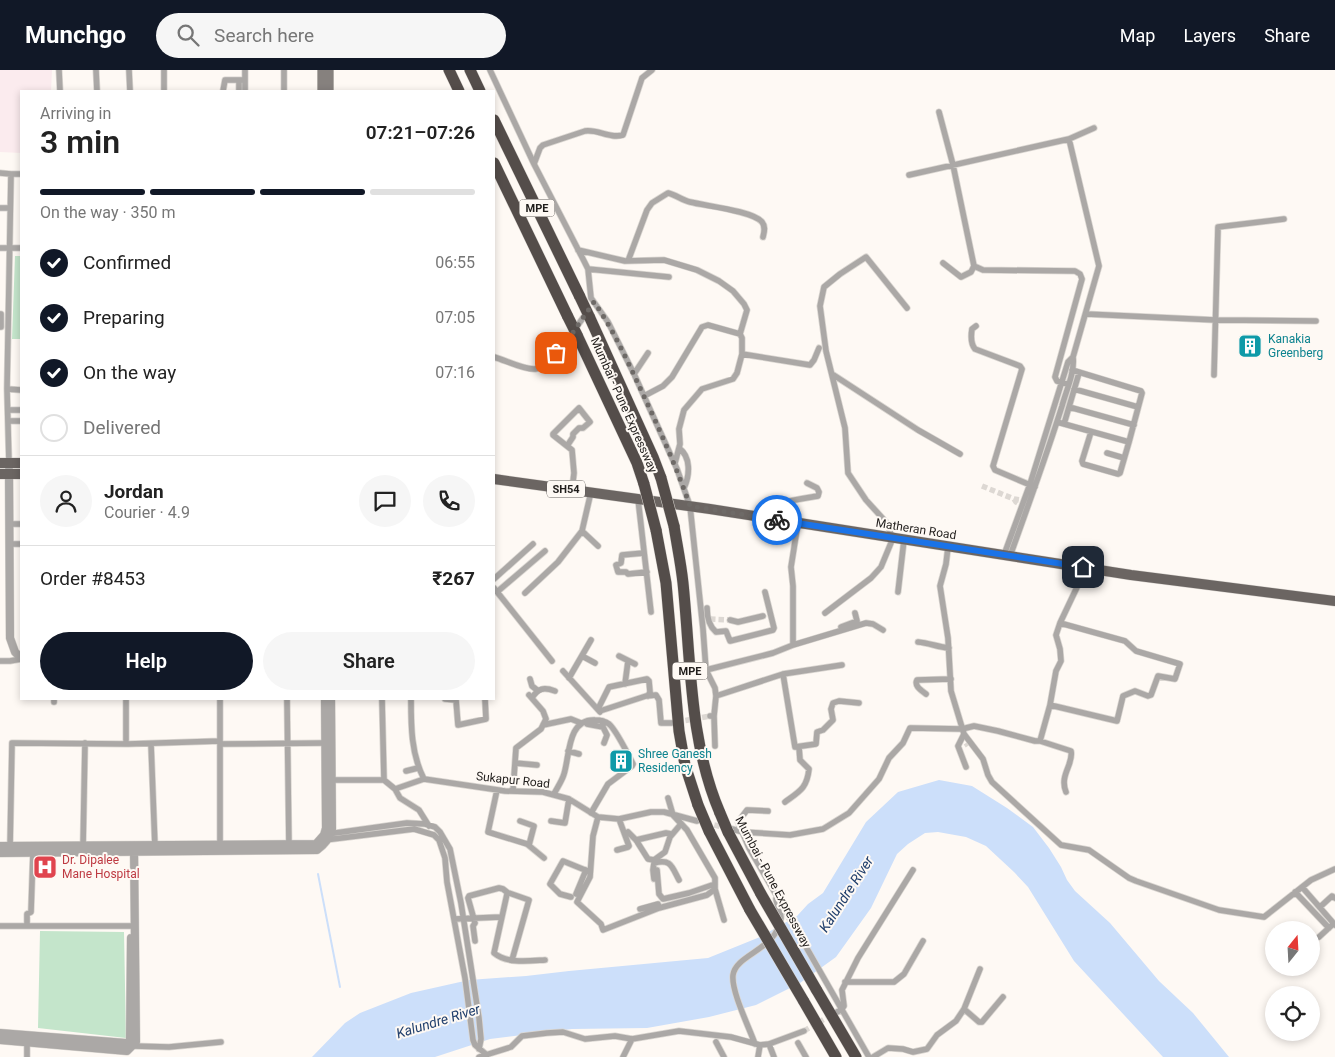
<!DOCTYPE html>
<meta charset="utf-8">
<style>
body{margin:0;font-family:Roboto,sans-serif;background:#f6f6f6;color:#222;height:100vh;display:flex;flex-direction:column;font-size:19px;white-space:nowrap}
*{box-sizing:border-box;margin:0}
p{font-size:16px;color:#767676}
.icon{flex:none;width:28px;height:28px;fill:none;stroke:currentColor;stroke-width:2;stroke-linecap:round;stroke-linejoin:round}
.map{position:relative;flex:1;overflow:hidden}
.side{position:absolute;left:20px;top:20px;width:475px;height:610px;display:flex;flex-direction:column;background:#fff;border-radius:0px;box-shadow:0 2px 8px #0003}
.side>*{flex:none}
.needle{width:32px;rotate:18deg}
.fabs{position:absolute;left:1265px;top:851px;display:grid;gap:10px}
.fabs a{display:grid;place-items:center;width:55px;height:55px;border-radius:50%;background:#fff;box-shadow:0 2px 8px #0003;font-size:25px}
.pin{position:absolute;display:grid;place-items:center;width:42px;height:42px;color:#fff;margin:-21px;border-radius:10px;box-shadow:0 2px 8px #0006}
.courier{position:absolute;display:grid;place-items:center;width:50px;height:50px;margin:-25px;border:4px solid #1a73e8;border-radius:50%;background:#fff;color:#222;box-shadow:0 1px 6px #0007}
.summary em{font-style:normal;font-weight:600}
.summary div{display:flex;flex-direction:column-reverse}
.summary{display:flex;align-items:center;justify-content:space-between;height:85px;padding:0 20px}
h1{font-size:32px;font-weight:600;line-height:38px}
.bar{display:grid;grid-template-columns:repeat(4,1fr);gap:8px 5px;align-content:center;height:60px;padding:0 20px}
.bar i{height:6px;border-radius:4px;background:#e0e0e0}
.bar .active{background:#111827}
.bar p{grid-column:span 4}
.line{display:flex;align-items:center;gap:12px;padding:0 20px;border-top:1px solid #e0e0e0}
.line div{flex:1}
.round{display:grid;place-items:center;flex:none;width:52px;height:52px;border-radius:26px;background:#f6f6f6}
ol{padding:0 20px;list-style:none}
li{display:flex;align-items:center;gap:15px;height:55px}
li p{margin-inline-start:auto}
li .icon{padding:5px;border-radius:50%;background:#111827;color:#fff;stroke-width:4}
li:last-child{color:#767676}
li i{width:28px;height:28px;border:2px solid #e0e0e0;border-radius:50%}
.button{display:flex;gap:10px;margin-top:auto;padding:10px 20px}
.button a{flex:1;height:58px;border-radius:30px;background:#111827;color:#fff;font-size:20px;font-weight:600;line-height:58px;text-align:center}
.button a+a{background:#f6f6f6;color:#222}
header{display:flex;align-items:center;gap:30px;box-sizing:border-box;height:70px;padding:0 25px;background:#111827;color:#fff}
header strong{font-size:24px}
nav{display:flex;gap:28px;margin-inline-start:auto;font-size:18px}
.search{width:350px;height:45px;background:#f6f6f6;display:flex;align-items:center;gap:12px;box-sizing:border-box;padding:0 18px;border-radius:28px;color:#767676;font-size:19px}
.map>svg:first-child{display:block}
</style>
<header>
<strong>Munchgo</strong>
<div class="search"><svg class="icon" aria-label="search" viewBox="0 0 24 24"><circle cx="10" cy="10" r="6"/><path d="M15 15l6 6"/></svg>Search here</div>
<nav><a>Map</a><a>Layers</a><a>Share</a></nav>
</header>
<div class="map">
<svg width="1335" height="987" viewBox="0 0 1335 987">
<rect width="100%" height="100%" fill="#fef9f4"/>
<path fill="#fbebee" d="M0 0H52L51 21H21V83L0 82Z"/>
<path fill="#c4e5cb" d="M15 186H21V269H12Z
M40 861 124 862 126 968 38 958Z"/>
<path fill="#ccdffa" d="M939 710 972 716 1007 738 1033 757 1049 778 1061 797 1067 810 1075 821 1110 853 1159 911 1193 943 1229 987H1163L1074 891 1028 817 1014 802 986 776 966 767 938 762 925 763 908 774 897 784 871 838 836 887 800 913 756 935 709 947 647 958 572 959 490 969 435 987H312L345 953 360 943 411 923 469 910 526 906 569 901 708 888 760 867 797 846 808 834 823 823 866 752 898 722Z"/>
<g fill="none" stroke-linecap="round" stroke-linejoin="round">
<path stroke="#ccdffa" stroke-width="2" d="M318 804 340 917"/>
<path stroke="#ddd8d3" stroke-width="5.5" stroke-dasharray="5.5 3" stroke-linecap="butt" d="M982 416 1014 429 1021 430
M1014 429 1016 432 1019 434
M710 549 730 550
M677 652 710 646
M966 673 968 676
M706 753 727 758
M804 961 833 944"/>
<g stroke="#dad6d1" stroke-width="7">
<path id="minor" d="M59 0 60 21
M96 0 97 21
M129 0 130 21
M164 0V21
M245 0V21
M284 0V21
M490 0 534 94 584 191 588 199 591 228 608 252 634 304 677 399 690 436 703 559 706 600 715 618 716 626
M223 21 225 10H245
M239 21V10
M939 42 953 95 974 196 971 202 961 207 943 193
M1069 69 1094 58
M534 94 540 78 543 75 585 61C598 59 610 69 623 65L642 8 652 0
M0 103 11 104
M909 105 1069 69 1099 196 1073 287C1075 302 1066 321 1062 336 1046 387 1028 436 1010 486
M0 138H10
M0 178H21
M578 180 625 191 664 190 697 200 719 211 733 221 744 234 747 240 740 264
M628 191 647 140 652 133 668 123C676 125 682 130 690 132 706 136 753 141 762 152 766 157 764 162 763 167
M974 196 983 200 1075 201 1080 204 1082 209 1055 307 1057 311 1068 314
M588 199 669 207
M1086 244 1215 250 1316 251
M976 256 972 259C971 265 971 274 975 279L1020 296 1022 299 993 396 995 400 1035 417
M1 257V244
M494 287C505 290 524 300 535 299 550 297 579 253 588 241
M1072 300 1141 321 1142 323 1129 372
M634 304 648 283
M832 304 918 360 960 384
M1214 305 1218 157 1284 149
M7 319 21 320
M1074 319 1138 337
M644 326 663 316 672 307 702 257 708 255 740 264 742 268V284L810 295 814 290 819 278
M1069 337 1134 355
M8 340H21
M8 351H21
M1057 352 1129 372 1120 403 1118 404 1083 394 1082 391 1091 362
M1064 354 1079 303
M567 376 573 367V364L579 358H583L590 352 579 338 553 364V365L572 380 574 403 572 420
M679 378C691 387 690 405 684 418
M1107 383 1124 388
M9 393 7 319 11 104H21
M675 393 680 374 679 359 684 340 702 319 733 309 737 303 742 284
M638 429 651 542
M768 449C769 445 770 440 773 437 780 431 808 428 818 426L819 422 817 418 807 413
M9 454H21
M582 461 598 476
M10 474H21
M948 477 946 494 940 516 948 568 951 621 964 664 983 689 988 705 992 712 1061 775 1089 780 1129 808 1136 811 1219 840 1264 847 1311 810 1335 799
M644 483 622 485 621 493 616 495 618 502H626L628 504 647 502
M1004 485 1030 414 1068 292 1073 287
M494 509 533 474
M494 518 552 591
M497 522 545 481
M898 522 904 470
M525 523 558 492 582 461 591 422
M707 538C707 546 709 556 716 562L726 561 730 571 773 560 774 558 765 522
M825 543 871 508 881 497 893 468 886 452 866 430 848 403 845 358 826 281 820 236 824 217 840 204 866 187 907 238
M730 550 738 552 763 546
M1060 553 1125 571 1136 581 1180 594 1175 609 1158 606 1151 625 1148 626 1135 621 1123 626 1117 651 1050 635 1056 601 1061 591 1060 579 1056 565 1060 553 1079 513 1083 497
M841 557 857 551 855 543
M918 572C929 573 938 577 949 578
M793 575 866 553 873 554 883 560
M582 586 595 593
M619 586 635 594
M0 591H10L21 589
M706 600 773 583 793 575V516L791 497 798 453
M563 601 600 642
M783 604 795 677 816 674 817 662 823 660 833 650 831 639 833 633 839 631 859 633
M569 608 591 570
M530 609 532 616 537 620
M625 614 628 591
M926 624C921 620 914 616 917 610L951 609
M532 628C538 618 544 617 555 621
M54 629V632
M126 629V670
M287 629 289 778
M382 629 384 710
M411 629C411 656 411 684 424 709
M445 629 456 630 458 655 486 649 485 629
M598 639 609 617 647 609 649 611 650 622 648 626
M600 641 646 626 656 625 659 630 661 653H672
M710 646H714L716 626 783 604 842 595
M714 646 715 676
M587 654 603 657V651
M543 655 571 649 581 653
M603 657 607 665 604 673
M964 664 958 676 966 697
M1040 671 1071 681C1074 694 1059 705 1066 722
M151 674 155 777
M220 674 325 673
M568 681 579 684
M515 693 537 695
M406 701 418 698
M329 710H384L395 719 424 709 505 721 543 722 569 729 598 747 619 749 651 742H664L697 751
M395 719 400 728 419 740 429 756
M497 720 488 762 527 774 544 788
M513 721 516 678 541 659 546 649 543 641 529 625
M554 724C557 718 562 711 564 704 570 685 567 649 595 650 600 650 605 651 609 654 616 660 628 684 633 694L632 696 608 714 591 743
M785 732C800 721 807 718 809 699L800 690 799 677
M768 741 747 740 738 752 749 778 770 814 869 987
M598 747 593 766 590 807 577 832 601 854 603 860 659 838 707 825 715 819V808L687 760 673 745 668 728
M520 751 534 756 529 775
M551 751 565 753 569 729
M732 759 743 762 790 765 823 759 849 743 879 709 889 688 903 673 910 658 962 659 974 656 998 661 1035 671H1040L1050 635
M628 762 636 770 648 789 654 790 665 782 670 767 681 754
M328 764 407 753 425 754 435 757 440 762 450 779 461 833 479 948 481 969 479 979
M325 770 414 759 434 765 439 770 445 788 447 812 465 908 473 970 475 975 487 985
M636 770 666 763 671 764
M220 774V629
M10 778 12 673 128 674 220 671
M83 778 85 673
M617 780 628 777 629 776 619 749
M657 800 659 824 663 829 689 823 715 814
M654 809 653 800 654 793C671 788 672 797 679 810
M1302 817 1335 855
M715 819 724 850
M1295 822 1329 858
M576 824 586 800
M571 827 560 824 550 814 563 791 590 802
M1320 837 1332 826 1335 828
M640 839 658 834
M454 849 501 847
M0 856H131
M27 856V844L31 842 33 783
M1319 867 1331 856
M475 871 473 856 475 853 468 828 469 826 499 818 503 819 508 823
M512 890 529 830 509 823 507 824 494 883C507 894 529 891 545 890
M845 912H894L904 904 923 871
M964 939 980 899
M837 942 841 940 844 936 842 920 858 888 913 800
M716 972 724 987
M798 973 806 987
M755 974C749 957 731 921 733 905 736 884 777 880 781 848 781 843 777 835 776 829
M769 974 774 987
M133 976 169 977 221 972
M27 987V972
M479 987 511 977 522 966 547 963 563 962 585 969 615 966 632 969 679 961 731 967 760 975 769 974 804 961
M623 987 632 969
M758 987 760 975
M873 987 888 978 903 979 913 982 927 979 937 965 956 951 964 939 979 952H982L1003 927"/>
</g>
<g stroke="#dad6d1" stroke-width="9">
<path id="tertiary" d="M9 400 10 568 15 582 21 588
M0 776 316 774 324 765 326 758 325 629
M0 783 317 780C325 774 329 769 332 759L331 629
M0 963 126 973 130 971 131 868
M0 970 127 981 136 972 134 778"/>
</g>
<g stroke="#dad6d1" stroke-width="10">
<path id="secondary" d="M322 0V21
M329 21V0"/>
</g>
<g stroke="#dad6d1" stroke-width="11">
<path id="primary" d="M0 393H21
M0 404H21
M494 409 710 439 1131 505 1335 531"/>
</g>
<g stroke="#dad6d1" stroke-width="12">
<path id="motorway" d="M449 0 459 21
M470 0 480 21
M494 50 580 227
M494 93 568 247
M589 246 653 387 661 408
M577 265 637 393 644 414
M674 456C677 475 681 494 683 513 691 591 689 671 720 743
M656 460 666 513 679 661 685 695 698 735
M709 761 750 840
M728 762 761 824
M816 919 856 987
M803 930 836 987"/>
</g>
<use href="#minor" stroke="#aba8a6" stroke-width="5.5"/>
<use href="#tertiary" stroke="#aba8a6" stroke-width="8"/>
<use href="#secondary" stroke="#86817e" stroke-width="9"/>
<use href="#primary" stroke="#6b6562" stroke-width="10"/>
<use href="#motorway" stroke="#544d4a" stroke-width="11"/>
<g stroke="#dad6d1" stroke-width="12" stroke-linecap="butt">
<path id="motorway-bridge" d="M580 227 589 246
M568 247 577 265
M661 408 674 456
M644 414 656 460
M698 735 709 761
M720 743 728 762
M761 824 816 919
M750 840 803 930"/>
</g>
<use href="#motorway-bridge" stroke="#544d4a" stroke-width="11"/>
</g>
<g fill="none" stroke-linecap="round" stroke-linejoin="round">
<path stroke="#6e6a67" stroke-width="5" stroke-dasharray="0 9" d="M556 283 569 268 594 232C613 259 627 290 641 320 659 358 676 396 690 436L777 450"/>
<path stroke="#1a73e8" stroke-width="6" d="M777 450 1083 497"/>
</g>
<defs>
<g id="building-square" transform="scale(1.25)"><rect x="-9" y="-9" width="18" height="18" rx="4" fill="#0f9aa8" stroke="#fef9f4"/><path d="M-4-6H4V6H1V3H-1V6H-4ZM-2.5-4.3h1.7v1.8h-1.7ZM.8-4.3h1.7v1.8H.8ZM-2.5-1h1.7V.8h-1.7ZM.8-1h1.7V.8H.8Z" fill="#fff"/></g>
<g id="hospital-square" transform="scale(1.25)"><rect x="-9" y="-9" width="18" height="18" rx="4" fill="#e0444e" stroke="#fef9f4"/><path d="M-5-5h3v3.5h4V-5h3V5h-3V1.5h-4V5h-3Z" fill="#fff"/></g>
</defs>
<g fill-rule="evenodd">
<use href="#building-square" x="1250" y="276"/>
<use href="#building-square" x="621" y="691"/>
<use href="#hospital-square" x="45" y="797"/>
</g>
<g text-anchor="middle" stroke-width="4" stroke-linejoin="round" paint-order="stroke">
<g fill="#fef9f4" stroke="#635f5c" stroke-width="1">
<rect x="519.5" y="129.5" width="35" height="17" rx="4"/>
<rect x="547" y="410.5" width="38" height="17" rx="4"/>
<rect x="672.5" y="592.5" width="35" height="17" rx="4"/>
</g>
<g font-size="11" font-weight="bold" fill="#201d1b">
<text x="537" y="142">MPE</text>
<text x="566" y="423">SH54</text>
<text x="690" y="605">MPE</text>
</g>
<g font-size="12" fill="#0d838f" stroke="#fef9f4" text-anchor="start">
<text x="1268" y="273">Kanakia<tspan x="1268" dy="14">Greenberg</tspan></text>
<text x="638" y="688">Shree Ganesh<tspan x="638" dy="14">Residency</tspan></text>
</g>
<g font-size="12" fill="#201d1b" stroke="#fef9f4">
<text transform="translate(624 335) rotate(66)" y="4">Mumbai - Pune Expressway</text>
<text transform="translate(916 459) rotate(9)" y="4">Matheran Road</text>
<text transform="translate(513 710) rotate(6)" y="4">Sukapur Road</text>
<text transform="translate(773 812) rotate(62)" y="4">Mumbai - Pune Expressway</text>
</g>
<g font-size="12" fill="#be3a42" stroke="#fef9f4" text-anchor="start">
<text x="62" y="794">Dr. Dipalee<tspan x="62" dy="14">Mane Hospital</tspan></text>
</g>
<g font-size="14" font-style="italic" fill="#22406d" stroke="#fef9f4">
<text transform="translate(846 824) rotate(-57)" y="5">Kalundre River</text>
<text transform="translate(438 951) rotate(-17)" y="5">Kalundre River</text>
</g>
</g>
</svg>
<div class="fabs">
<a><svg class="needle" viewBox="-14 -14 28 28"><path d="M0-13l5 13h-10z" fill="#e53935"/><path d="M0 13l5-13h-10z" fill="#767676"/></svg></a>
<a><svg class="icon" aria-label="locate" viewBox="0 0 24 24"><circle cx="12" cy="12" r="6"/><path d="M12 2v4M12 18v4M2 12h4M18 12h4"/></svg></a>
</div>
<div class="pin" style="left:556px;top:283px;background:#ea580c"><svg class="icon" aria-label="bag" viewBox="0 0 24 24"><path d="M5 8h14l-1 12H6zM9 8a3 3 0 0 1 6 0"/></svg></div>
<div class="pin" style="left:1083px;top:497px;background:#1f2937"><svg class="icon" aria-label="home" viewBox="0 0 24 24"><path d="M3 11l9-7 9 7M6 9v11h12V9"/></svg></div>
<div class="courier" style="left:777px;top:450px"><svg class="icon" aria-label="bike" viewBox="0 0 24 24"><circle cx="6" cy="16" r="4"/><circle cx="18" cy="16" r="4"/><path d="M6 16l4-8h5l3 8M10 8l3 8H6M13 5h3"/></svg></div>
<section class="side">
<div class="summary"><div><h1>3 min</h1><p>Arriving in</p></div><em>07:21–07:26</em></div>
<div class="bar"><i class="active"></i><i class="active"></i><i class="active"></i><i></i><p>On the way · 350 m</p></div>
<ol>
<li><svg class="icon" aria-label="check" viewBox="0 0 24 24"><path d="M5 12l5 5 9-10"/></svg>Confirmed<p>06:55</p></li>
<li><svg class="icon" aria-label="check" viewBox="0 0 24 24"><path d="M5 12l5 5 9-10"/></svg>Preparing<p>07:05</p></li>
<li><svg class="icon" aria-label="check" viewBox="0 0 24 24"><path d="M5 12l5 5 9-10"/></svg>On the way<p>07:16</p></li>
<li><i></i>Delivered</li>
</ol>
<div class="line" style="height:90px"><a class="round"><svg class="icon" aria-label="person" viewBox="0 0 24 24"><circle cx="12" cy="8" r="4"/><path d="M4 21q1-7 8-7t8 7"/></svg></a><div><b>Jordan</b><p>Courier · 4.9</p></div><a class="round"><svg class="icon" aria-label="chat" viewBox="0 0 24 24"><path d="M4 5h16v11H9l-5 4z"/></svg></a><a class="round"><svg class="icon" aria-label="phone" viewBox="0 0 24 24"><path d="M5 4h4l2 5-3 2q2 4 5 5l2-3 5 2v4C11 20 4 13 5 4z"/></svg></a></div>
<div class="line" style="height:65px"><div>Order #8453</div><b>₹267</b></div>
<div class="button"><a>Help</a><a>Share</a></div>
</section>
</div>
